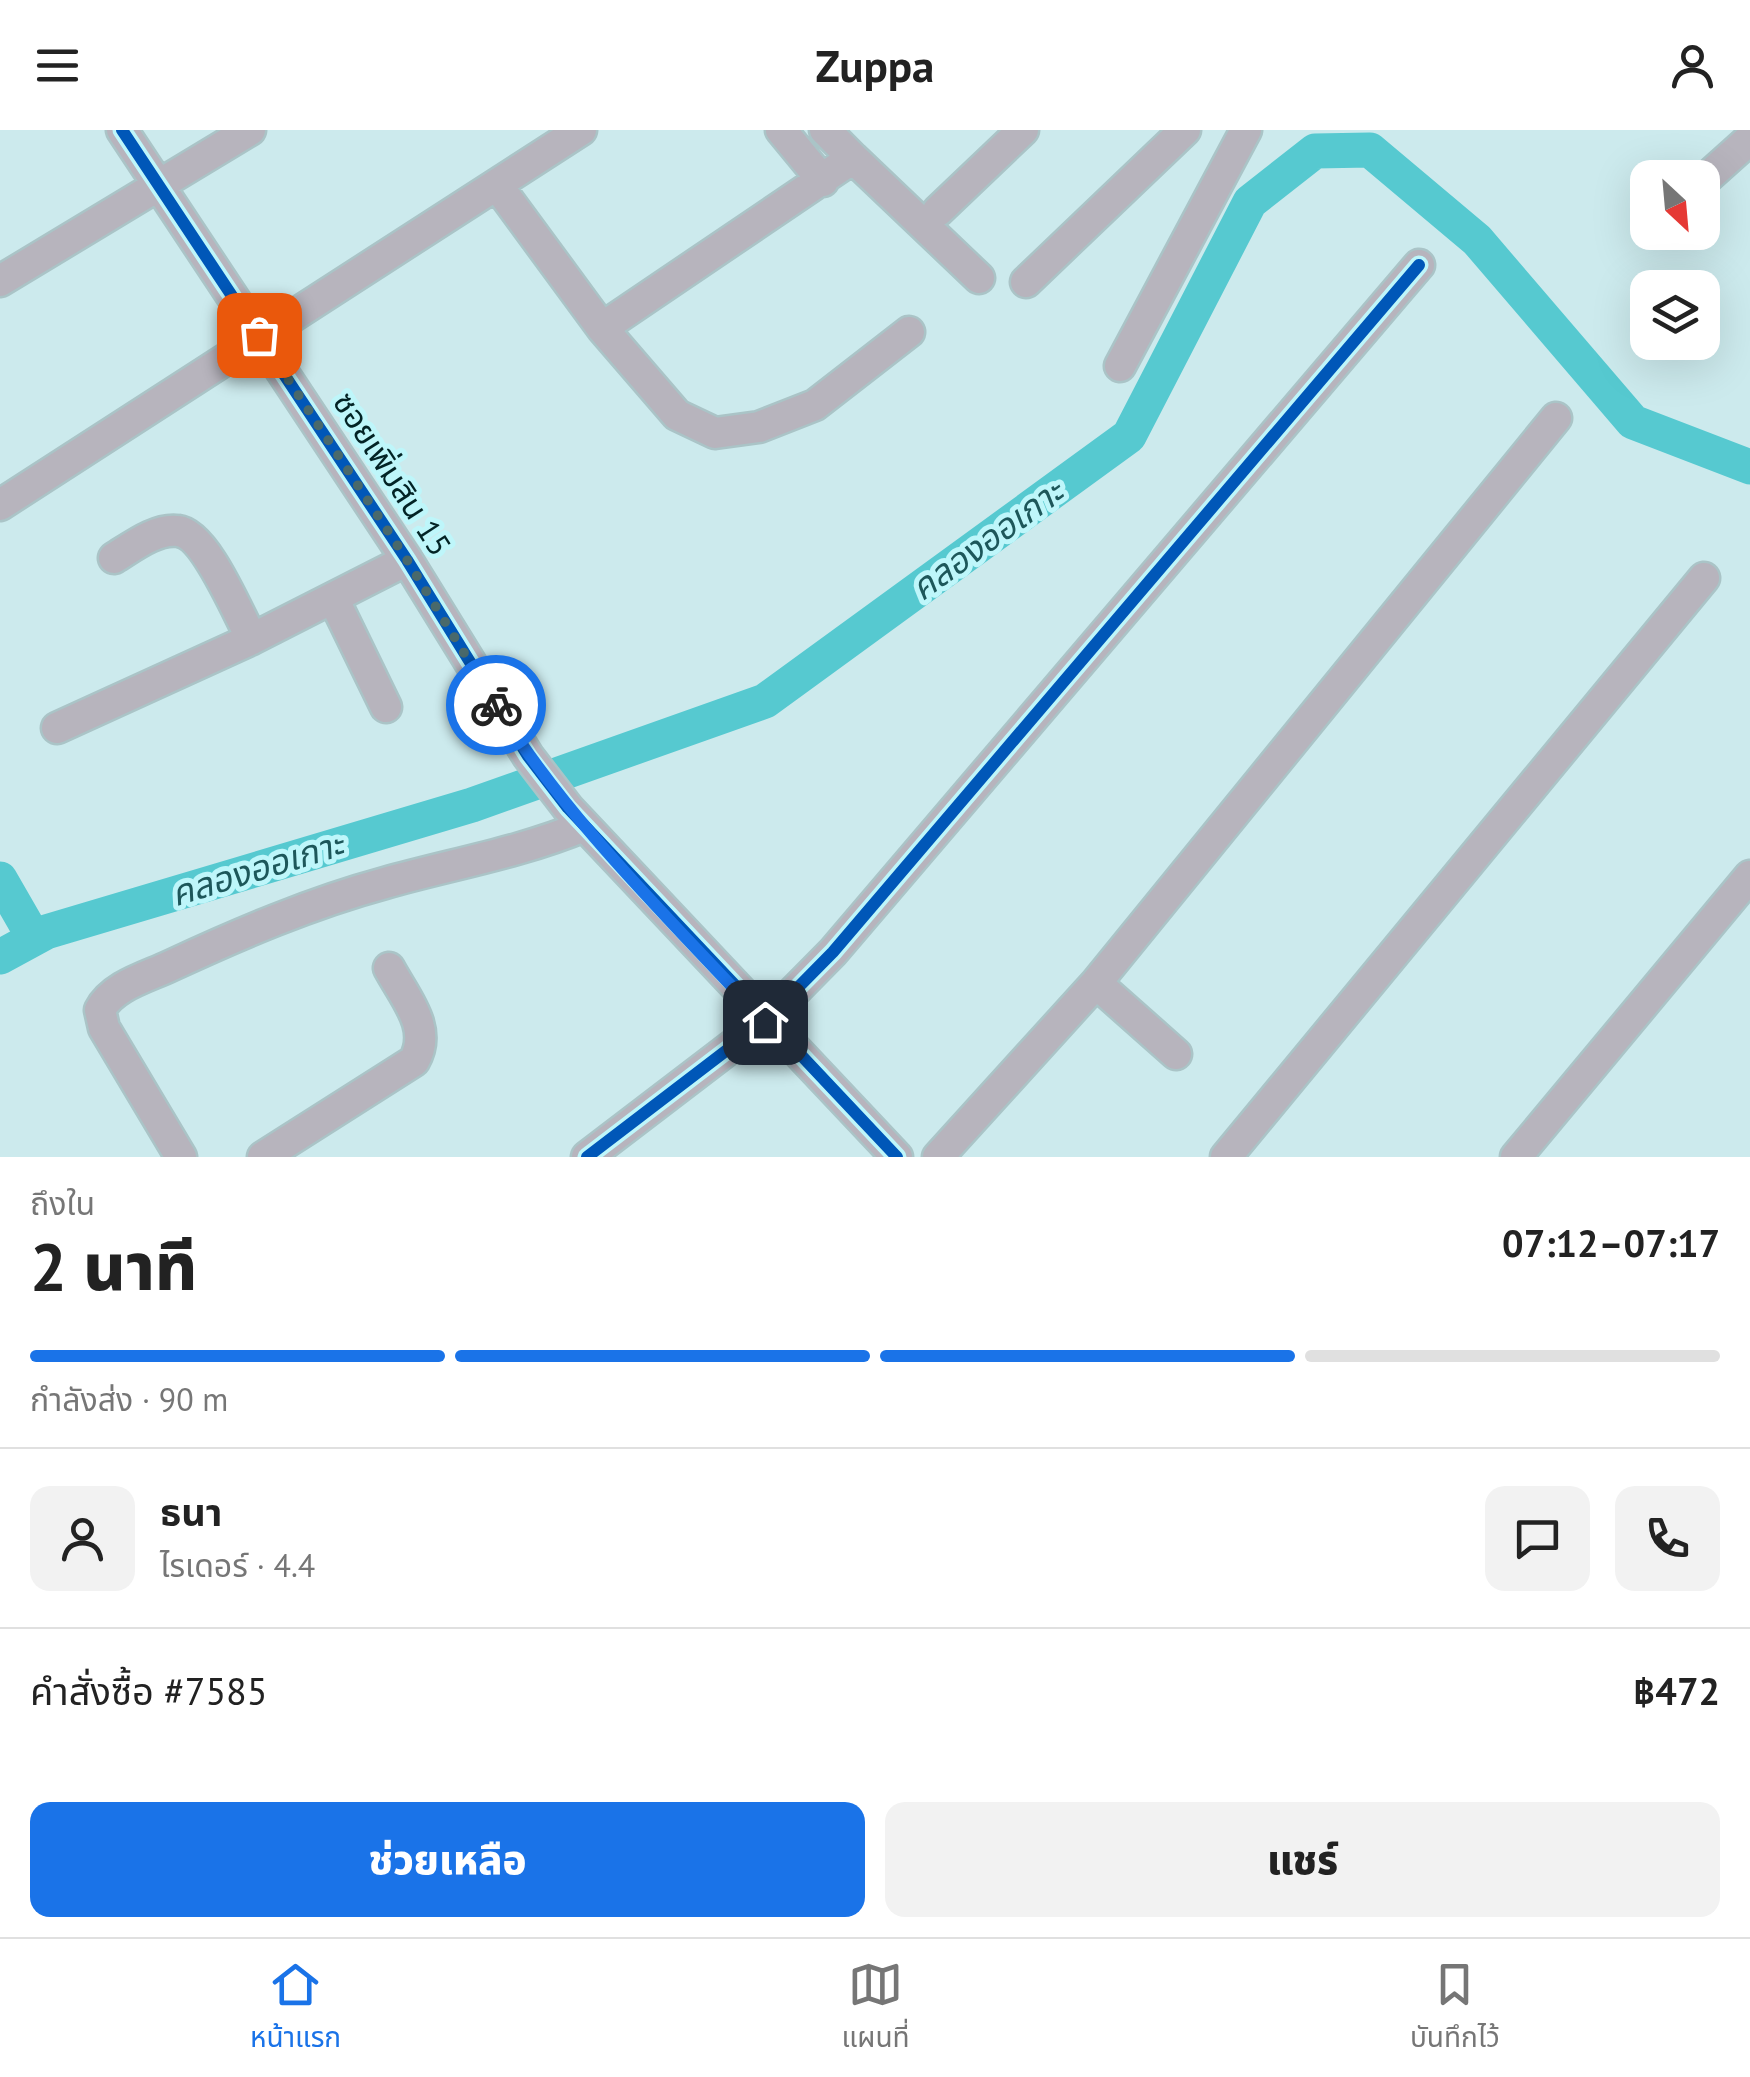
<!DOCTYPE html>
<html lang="th">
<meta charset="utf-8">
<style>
body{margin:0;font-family:"PT Sans","Noto Sans Thai",sans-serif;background:#f2f2f2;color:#222;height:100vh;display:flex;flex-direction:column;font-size:38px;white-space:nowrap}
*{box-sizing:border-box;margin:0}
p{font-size:32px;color:#767676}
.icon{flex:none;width:55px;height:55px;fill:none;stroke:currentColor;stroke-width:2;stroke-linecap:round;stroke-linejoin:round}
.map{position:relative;height:1027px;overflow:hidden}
.sheet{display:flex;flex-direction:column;background:#fff;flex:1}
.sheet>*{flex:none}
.needle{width:65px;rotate:154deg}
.fabs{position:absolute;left:1630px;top:30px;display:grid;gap:20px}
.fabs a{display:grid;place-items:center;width:90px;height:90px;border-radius:20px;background:#fff;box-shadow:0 10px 40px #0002;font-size:50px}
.pin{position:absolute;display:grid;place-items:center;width:85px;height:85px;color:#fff;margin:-42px;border-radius:20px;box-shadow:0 5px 15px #0006}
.courier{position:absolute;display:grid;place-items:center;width:100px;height:100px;margin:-50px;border:8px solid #1a73e8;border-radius:50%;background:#fff;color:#222;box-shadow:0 2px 12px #0007}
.head em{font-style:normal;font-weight:800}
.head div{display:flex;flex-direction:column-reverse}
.head{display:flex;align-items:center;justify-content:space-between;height:170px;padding:0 30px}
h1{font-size:65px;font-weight:800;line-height:75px}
.bar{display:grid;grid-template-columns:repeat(4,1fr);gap:15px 10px;align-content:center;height:120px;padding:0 30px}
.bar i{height:12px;border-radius:8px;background:#e0e0e0}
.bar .current{background:#1a73e8}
.bar p{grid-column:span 4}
.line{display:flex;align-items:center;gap:25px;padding:0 30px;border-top:2px solid #e0e0e0}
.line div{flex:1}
.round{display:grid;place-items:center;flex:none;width:105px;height:105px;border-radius:20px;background:#f2f2f2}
.cta{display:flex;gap:20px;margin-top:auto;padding:20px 30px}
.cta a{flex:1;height:115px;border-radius:20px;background:#1a73e8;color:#fff;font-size:40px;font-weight:800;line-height:115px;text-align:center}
.cta a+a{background:#f2f2f2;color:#222}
header{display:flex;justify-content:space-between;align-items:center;height:130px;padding:0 30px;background:#fff;font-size:45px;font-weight:800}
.tabs{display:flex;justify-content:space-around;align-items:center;height:140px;border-top:2px solid #e0e0e0;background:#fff;font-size:28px;color:#767676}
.tabs a{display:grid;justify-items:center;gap:5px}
.tabs .current{color:#1a73e8}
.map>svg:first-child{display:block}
</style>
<header><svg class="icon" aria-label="menu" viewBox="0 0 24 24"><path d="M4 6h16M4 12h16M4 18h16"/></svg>Zuppa<svg class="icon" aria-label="person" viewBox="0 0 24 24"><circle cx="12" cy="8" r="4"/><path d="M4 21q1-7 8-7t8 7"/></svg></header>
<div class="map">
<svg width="1750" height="1027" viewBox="0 0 1750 1027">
<rect width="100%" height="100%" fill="#cceaed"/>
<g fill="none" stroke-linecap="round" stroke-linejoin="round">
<path stroke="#56c9d0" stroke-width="35" d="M0 749 34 808
M0 827 46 802 472 675 765 571 1129 306 1250 72 1315 21 1370 20 1477 110 1633 292 1750 337"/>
<g stroke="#aac4c7" stroke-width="35">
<path id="street" d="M122 0 407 430 528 626 568 678 897 1027
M781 0 823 51
M853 28 979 148
M1702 52 1750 9
M497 55 602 198 677 285 715 303 759 297 815 275 909 202
M938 81 1023 0
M0 151 250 0
M1026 152 1185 0
M602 198 853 28 825 0
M1120 236 1246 0
M0 375 581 0
M114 428C132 417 156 398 178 401 206 404 238 484 252 509
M333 468 386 577
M57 598 252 509 407 430
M1096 853 1176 924
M181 1027 104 898 100 880C112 856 147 847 170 836 239 804 311 773 385 753 452 734 519 723 584 696
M263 1027 414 931C433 898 405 868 389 838
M587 1027 765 891 833 822 1419 135
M938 1027 1096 853 1556 288
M1226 1027 1704 448
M1516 1027 1750 746"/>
</g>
<use href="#street" stroke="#b7b4bd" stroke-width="30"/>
<g stroke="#bef6fa" stroke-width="19">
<path id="cycleway" d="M122 0 407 430 528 626 568 678 897 1027
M587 1027 765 891 833 822 1419 135"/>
</g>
<use href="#cycleway" stroke="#0057b8" stroke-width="12"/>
</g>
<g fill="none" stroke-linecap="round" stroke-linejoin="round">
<path stroke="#49696b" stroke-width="10" stroke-dasharray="0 18" d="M259 205 407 430 496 575"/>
<path stroke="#1a73e8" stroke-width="12" d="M496 575C569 693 671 790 765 892"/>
</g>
<g text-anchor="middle" stroke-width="10" stroke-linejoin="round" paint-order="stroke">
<g font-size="32" fill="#022325" stroke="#bef6fa">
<text transform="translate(392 344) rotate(57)" y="11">ซอยเพิ่มสิน 15</text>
</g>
<g font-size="35" font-style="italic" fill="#1d575a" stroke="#bef6fa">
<text transform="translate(987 410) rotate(-36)" y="12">คลองออเกาะ</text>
<text transform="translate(257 739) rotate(-17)" y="12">คลองออเกาะ</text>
</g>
</g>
</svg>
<div class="fabs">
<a><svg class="needle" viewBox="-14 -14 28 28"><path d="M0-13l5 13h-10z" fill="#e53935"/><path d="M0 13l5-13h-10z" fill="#767676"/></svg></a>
<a><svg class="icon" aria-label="layers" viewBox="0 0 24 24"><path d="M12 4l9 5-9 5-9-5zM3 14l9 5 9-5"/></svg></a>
</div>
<div class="pin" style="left:259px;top:205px;background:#ea580c"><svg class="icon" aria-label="bag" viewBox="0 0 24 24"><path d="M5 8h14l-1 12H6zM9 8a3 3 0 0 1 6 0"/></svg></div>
<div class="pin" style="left:765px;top:892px;background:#1f2937"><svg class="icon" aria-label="home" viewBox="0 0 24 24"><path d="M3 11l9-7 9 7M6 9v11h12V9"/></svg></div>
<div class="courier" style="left:496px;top:575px"><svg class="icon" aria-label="bike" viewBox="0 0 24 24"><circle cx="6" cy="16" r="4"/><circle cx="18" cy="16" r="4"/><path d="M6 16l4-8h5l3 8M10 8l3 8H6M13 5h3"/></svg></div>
</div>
<section class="sheet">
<div class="head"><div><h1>2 นาที</h1><p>ถึงใน</p></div><em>07:12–07:17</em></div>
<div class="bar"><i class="current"></i><i class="current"></i><i class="current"></i><i></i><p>กำลังส่ง · 90 m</p></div>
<div class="line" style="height:180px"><a class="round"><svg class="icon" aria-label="person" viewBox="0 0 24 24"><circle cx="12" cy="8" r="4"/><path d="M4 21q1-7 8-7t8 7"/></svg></a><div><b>ธนา</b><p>ไรเดอร์ · 4.4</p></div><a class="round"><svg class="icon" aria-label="chat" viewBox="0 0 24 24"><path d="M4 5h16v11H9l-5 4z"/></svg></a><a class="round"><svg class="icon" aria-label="phone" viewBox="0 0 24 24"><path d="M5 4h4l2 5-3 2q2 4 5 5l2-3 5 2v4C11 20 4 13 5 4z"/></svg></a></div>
<div class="line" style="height:130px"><div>คำสั่งซื้อ #7585</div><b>฿472</b></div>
<div class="cta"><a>ช่วยเหลือ</a><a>แชร์</a></div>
</section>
<nav class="tabs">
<a class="current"><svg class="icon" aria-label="home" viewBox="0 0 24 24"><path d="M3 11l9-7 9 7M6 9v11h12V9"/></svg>หน้าแรก</a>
<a><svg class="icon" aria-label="map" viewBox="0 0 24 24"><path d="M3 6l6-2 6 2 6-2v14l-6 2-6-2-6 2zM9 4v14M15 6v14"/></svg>แผนที่</a>
<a><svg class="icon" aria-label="saved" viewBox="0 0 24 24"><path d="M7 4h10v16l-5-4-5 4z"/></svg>บันทึกไว้</a>
</nav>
